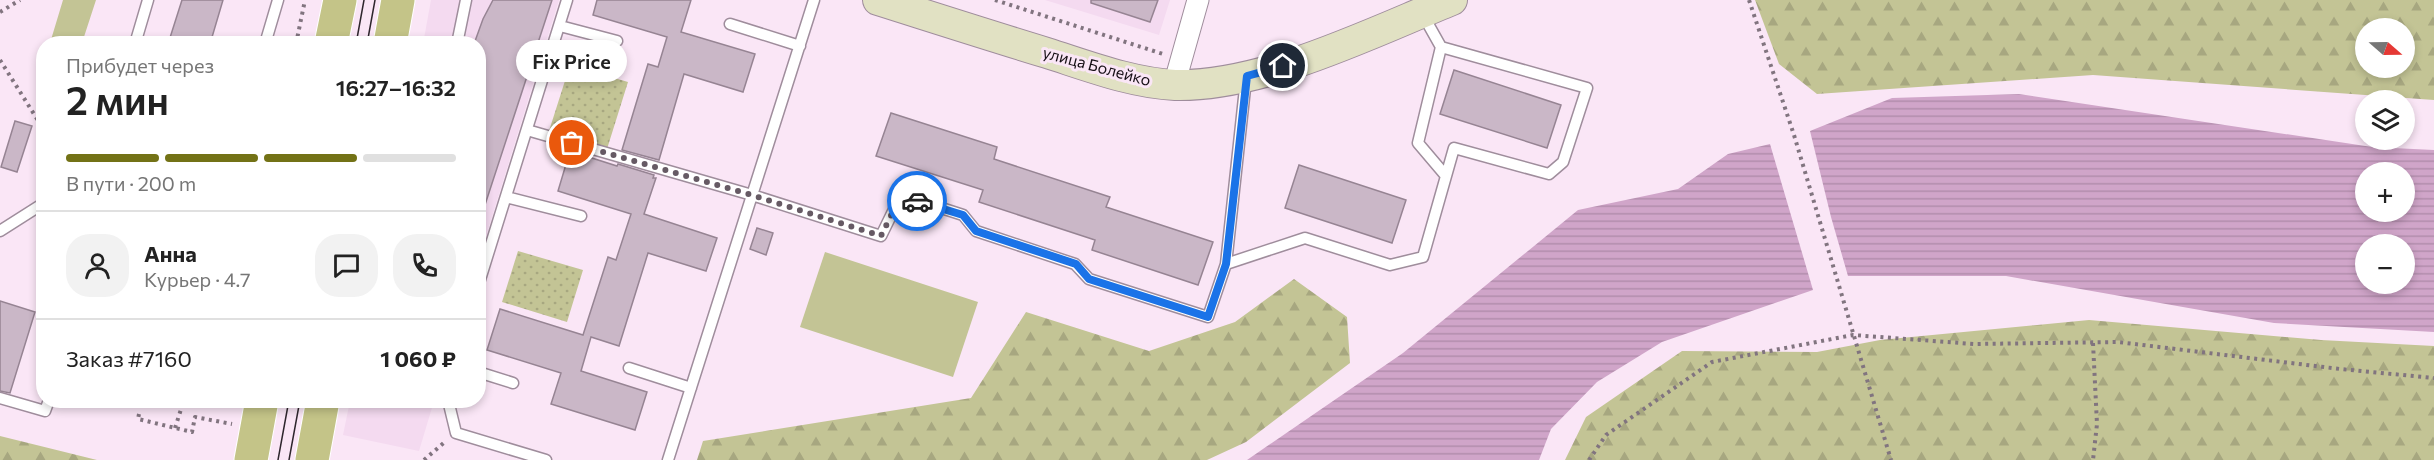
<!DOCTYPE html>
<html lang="ru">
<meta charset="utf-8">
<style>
body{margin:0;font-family:Commissioner,sans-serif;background:#f2f2f2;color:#222;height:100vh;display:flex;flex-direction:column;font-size:22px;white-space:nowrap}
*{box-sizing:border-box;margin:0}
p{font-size:20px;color:#767676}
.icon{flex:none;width:33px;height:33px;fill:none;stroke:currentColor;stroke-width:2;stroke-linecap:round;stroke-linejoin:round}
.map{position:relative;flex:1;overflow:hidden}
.panel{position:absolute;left:36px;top:36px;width:450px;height:372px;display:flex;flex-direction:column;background:#fff;border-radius:24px;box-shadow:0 3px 9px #0003}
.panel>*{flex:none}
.needle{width:39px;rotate:110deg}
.controls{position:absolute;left:2355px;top:18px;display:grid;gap:12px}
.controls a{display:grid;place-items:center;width:60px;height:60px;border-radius:50%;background:#fff;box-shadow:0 3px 9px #0003;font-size:30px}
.pin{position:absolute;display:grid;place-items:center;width:51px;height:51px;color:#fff;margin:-26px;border:3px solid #fff;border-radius:50%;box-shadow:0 2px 6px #0007}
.courier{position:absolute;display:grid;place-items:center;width:60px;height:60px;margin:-30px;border:4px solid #1a73e8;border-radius:50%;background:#fff;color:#222;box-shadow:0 2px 8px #0007}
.bubble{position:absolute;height:42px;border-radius:21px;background:#fff;box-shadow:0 3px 9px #0003;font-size:20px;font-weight:600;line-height:42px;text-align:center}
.headline em{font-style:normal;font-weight:600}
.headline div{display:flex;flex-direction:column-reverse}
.headline{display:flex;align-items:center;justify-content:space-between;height:102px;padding:0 30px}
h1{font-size:39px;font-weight:600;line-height:45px}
.bar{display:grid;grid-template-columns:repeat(4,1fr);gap:9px 6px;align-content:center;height:72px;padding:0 30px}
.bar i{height:8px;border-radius:4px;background:#e0e0e0}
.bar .active{background:#737216}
.bar p{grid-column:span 4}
.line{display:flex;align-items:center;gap:15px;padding:0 30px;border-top:2px solid #e0e0e0}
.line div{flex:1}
.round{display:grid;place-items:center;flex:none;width:63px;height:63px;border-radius:24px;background:#f2f2f2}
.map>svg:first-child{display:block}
</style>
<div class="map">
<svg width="2434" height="460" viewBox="0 0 2434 460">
<defs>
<pattern id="grass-dots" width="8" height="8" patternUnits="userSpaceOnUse" patternTransform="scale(1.5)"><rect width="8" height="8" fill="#c3c495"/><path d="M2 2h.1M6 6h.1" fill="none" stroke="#a7a780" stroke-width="1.8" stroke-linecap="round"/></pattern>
<pattern id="forest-firs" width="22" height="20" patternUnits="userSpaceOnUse" patternTransform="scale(1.5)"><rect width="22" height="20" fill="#c3c495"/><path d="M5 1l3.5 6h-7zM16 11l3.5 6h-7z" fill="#a7a780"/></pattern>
<pattern id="water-rules" width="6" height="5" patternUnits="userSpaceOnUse" patternTransform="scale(1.5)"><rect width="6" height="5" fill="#d0a5c9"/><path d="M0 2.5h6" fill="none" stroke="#b28dac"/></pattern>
</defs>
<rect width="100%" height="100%" fill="#fae6f6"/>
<path fill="#f4daf0" d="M431 0H559L479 259 478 44H423Z
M1045 0H1170L1159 35Z
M350 401H434L419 451 343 435Z"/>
<path fill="url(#grass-dots)" d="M570 65 628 82 607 149 549 131Z
M518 251 583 270 567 322 502 302Z"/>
<path fill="url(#forest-firs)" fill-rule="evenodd" d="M1755 0H2434V100L2093 75 1817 94 1779 64ZM2366 28H2404V68H2366Z
M1294 279 1347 317 1350 363 1246 442 1207 460H697L703 441 971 398 1026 312 1149 351 1235 322Z
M2089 320 2321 340 2434 346V460H1565L1586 417 1682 351 1817 352 1880 340Z
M0 436 97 460H0Z"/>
<path fill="#c3c495" d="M63 0H96L82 43H50Z
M825 252 978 302 953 377 800 327Z"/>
<path fill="url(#water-rules)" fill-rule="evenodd" d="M2019 94 2372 147 2434 150V332L2274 323 2006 276H1848L1831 217 1810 131 1892 98ZM2366 172H2404V212H2366ZM2366 244H2404V284H2366Z
M1770 144 1813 290 1662 342 1597 382 1551 429 1539 460H1247L1403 353 1578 210 1678 189 1728 154Z"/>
<path fill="#cab7c7" stroke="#968493" stroke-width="1.5" d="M182 0H223L210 44H168Z
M493 0H552L482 214H478V44H474L483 19Z
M597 0H691L681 32 755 54 743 92 684 74 659 160 622 150 648 64 658 67 667 37 593 15Z
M1091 0H1158L1150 22 1091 3Z
M1454 70 1561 105 1547 148 1440 114Z
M891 113 997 147 994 159 1110 197 1106 207 1213 242 1198 285 1092 250 1095 240 979 202 983 190 876 156Z
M15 121 32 126 17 172 1 167Z
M570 151 617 166 618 164 654 175 653 178H656L644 214 717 238 706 271 648 253 619 346 591 337 581 371 647 392 635 430 551 404 561 373 487 350 500 309 583 335 608 257 616 260 631 214 558 191Z
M1299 165 1406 200 1392 243 1285 208Z
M757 228 773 233 766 255 750 249Z
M0 301 35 312 10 393 0 391Z"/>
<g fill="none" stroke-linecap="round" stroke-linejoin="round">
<g stroke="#9f8d9c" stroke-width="13">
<path id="lane" d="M1423 15 1441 47 1418 143 1446 176
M730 24 800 46
M560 26 617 41
M135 44 148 0
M265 44 278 0
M457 44 466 0
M527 130 752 195 881 236 901 195 963 215 976 231 1075 264 1089 279 1208 317 1226 264 1305 238 1390 265 1423 257 1454 148 1549 174 1563 162 1587 88 1441 47
M506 197 581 216
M0 231 44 203
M1226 264 1246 79
M478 286 567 0
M629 368 691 388
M478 372 513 383
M0 398 45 411 49 400
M139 400H143
M448 400 456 433 546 460
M668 460 814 0"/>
</g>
<g stroke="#9f8d9c" stroke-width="23">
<path id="street" d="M1174 85 1198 0"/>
</g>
<g stroke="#9f8d9c" stroke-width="32">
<path id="secondary" d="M878 0C935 18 991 36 1047 53 1088 66 1132 83 1175 85 1263 87 1371 33 1452 0"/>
</g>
<g stroke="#fff" stroke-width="35">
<path id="primary" d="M331 44 340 0
M390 44 398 0
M251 460 262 400
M312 460 323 400"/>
</g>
<path stroke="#81747f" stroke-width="4" stroke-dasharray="3 4.5" stroke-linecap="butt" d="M995 0 1163 54
M1749 0 1794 135 1891 460
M0 12 20 0
M296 44 305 0
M0 60 44 130
M2093 343 2097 424 2093 460
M139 414 138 419 192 432 195 417 232 424
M175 428 184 400
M424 460 446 441
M1589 460 1606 435 1712 362 1853 335 1974 344 2118 342 2340 369 2434 378"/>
<use href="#lane" stroke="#fff" stroke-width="10"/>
<use href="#street" stroke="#fff" stroke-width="21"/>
<use href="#secondary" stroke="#e1e1c3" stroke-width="30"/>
<use href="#primary" stroke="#c4c488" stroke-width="33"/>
<path stroke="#2e262d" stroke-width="1.5" d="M356 44 364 0
M367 44 375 0
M278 460 289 400
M289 460 300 400"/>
</g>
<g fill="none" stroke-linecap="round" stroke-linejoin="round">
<path stroke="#665a64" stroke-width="6" stroke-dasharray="0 10.8" d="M572 143 752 195 881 236 901 195 917 201"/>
<path stroke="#1a73e8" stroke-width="8" d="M917 201 963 215 976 231 1076 264 1089 279 1208 317 1226 264 1247 76 1283 66"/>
</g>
<g text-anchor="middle" stroke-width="6" stroke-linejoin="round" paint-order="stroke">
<g font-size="16" fill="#160f15" stroke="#fae6f6">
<text transform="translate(1097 66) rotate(15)" y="6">улица Болейко</text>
</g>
</g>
</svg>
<div class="controls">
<a><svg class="needle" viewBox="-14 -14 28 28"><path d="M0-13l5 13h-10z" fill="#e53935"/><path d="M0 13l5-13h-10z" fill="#767676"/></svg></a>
<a><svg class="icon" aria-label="layers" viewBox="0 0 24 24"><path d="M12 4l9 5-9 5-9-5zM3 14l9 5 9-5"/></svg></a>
<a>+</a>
<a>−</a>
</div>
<div class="pin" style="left:572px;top:143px;background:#ea580c"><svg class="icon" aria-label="bag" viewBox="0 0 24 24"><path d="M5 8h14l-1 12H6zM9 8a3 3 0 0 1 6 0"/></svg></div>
<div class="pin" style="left:1283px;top:66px;background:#1f2937"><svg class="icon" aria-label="home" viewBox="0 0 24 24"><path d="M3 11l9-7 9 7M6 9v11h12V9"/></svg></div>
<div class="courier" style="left:917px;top:201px"><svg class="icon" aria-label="car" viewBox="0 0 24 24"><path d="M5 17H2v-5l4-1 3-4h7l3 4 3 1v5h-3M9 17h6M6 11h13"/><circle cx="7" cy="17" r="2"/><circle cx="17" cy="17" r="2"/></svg></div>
<div class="bubble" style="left:516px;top:40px;width:111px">Fix Price</div>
<section class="panel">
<div class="headline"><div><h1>2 мин</h1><p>Прибудет через</p></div><em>16:27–16:32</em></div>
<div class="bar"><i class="active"></i><i class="active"></i><i class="active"></i><i></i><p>В пути · 200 m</p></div>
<div class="line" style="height:108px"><a class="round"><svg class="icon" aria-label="person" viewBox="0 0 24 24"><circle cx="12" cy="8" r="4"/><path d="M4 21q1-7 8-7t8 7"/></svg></a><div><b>Анна</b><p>Курьер · 4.7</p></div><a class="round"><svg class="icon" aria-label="chat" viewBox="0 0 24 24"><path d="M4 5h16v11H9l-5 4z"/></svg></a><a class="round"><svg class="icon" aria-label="phone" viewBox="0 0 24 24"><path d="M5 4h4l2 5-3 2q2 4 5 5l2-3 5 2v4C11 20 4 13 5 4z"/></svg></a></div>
<div class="line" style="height:78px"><div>Заказ #7160</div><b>1 060 ₽</b></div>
</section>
</div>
